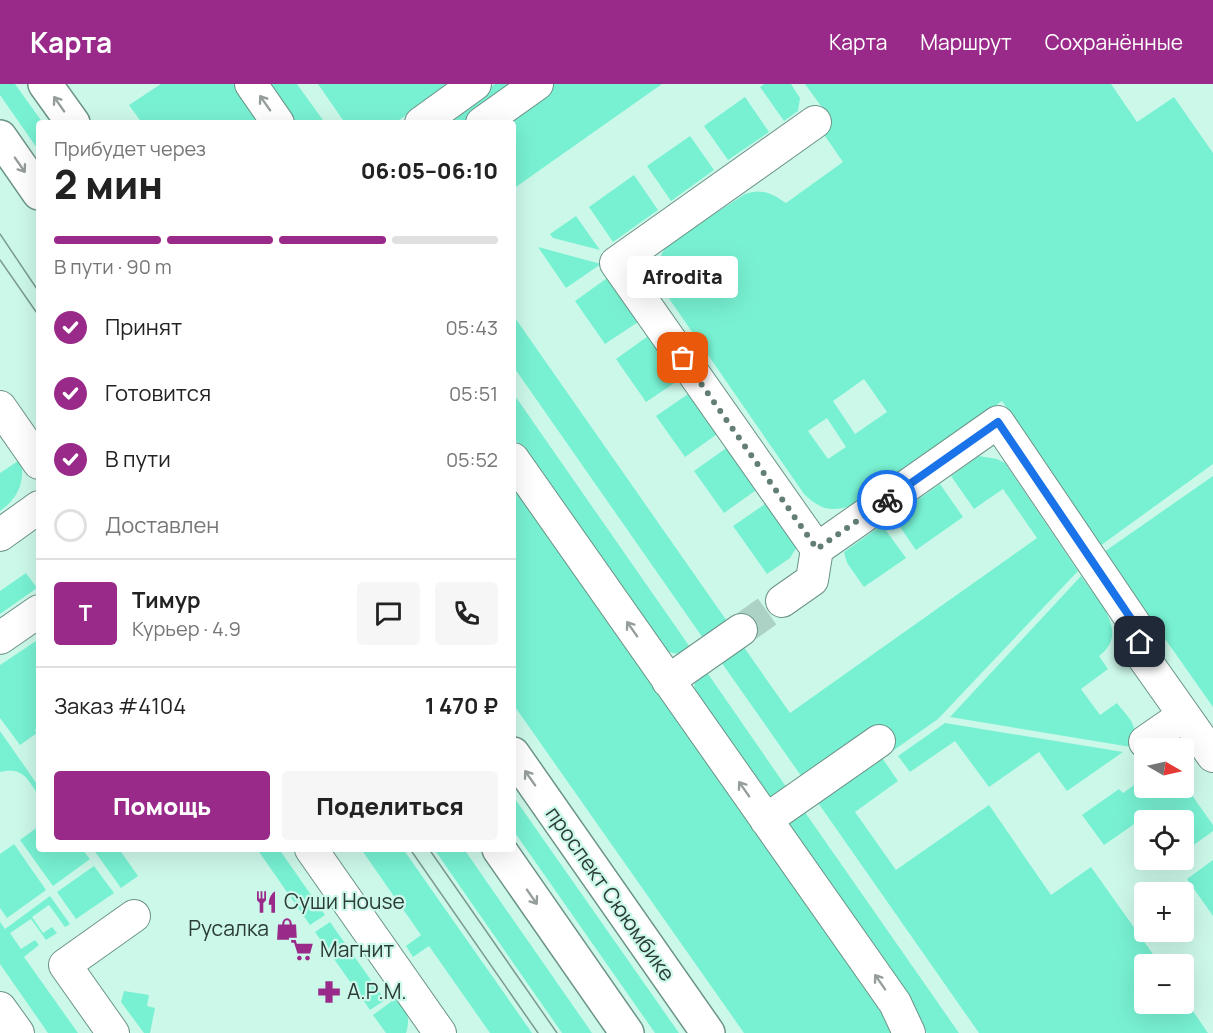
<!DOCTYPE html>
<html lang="ru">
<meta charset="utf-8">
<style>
body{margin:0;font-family:Manrope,sans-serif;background:#f6f6f6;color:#222;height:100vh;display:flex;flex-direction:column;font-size:22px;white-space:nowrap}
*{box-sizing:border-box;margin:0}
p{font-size:20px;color:#767676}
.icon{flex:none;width:33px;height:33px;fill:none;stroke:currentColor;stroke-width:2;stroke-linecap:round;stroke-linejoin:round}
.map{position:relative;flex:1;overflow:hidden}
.side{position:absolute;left:36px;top:36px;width:480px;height:732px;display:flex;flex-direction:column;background:#fff;border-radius:6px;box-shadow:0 6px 24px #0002}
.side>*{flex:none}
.needle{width:39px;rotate:99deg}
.buttons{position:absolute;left:1134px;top:654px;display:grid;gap:12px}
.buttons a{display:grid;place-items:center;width:60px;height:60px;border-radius:6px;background:#fff;box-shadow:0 6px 24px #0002;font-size:30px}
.pin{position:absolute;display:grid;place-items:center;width:51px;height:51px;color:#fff;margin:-26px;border-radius:12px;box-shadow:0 3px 9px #0006}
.courier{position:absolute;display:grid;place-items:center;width:60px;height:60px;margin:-30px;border:4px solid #1a73e8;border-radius:50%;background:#fff;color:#222;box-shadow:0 2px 8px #0007}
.bubble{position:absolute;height:42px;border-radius:6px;background:#fff;box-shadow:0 6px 24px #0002;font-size:20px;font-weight:800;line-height:42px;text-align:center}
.head em{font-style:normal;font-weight:800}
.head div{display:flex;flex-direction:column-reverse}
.head{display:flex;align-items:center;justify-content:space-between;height:102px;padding:0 18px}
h1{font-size:39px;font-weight:800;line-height:45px}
.bar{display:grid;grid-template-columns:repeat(4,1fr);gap:9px 6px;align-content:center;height:72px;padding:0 18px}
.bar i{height:8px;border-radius:4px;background:#e0e0e0}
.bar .current{background:#992a89}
.bar p{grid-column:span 4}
.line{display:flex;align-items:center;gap:15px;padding:0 18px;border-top:2px solid #e0e0e0}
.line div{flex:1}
.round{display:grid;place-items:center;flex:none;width:63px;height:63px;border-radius:6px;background:#f6f6f6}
ol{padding:0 18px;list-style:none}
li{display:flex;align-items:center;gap:18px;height:66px}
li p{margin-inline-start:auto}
li .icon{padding:6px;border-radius:50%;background:#992a89;color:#fff;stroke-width:4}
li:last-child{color:#767676}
li i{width:33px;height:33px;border:3px solid #e0e0e0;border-radius:50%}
.button{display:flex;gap:12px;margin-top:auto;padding:12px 18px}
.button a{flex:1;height:69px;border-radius:6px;background:#992a89;color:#fff;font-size:24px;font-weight:800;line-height:69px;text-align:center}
.button a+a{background:#f6f6f6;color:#222}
header{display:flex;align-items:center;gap:36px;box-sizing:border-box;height:84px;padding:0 30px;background:#992a89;color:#fff}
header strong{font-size:28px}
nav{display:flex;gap:33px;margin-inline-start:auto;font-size:21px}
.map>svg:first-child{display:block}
</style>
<header>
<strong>Карта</strong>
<nav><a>Карта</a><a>Маршрут</a><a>Сохранённые</a></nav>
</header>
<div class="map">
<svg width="1213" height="949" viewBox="0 0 1213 949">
<rect width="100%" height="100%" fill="#ccf8ea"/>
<path fill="#78f1d2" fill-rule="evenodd" d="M0 0H15L43 39H39V67L0 11Z
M161 0H235L263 39H142L129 21Z
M266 0H297L325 39H293Z
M318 0H450L395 39H345Z
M495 0H525L471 39H440Z
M551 0H662L513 105V39H496Z
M764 0H791L800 14 798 27 784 37 760 3Z
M805 0H1111L1137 38 1174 13 1213 69V380L1100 462 1002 317 854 421C832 428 822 427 804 410L659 200C656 183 658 174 668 160L745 110C761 104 772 109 786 119L843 78 818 42 829 33ZM864 295 887 328 855 350 833 317ZM827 334 846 363 828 375 808 347Z
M745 13 769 48 728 76 704 42Z
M690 52 714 86 671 117 647 82Z
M634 91 658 126 613 158 589 123Z
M576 132 600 166 553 154 550 150Z
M538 163 601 180 566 204Z
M610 192 641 236 605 260 575 217Z
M513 231 729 540 705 557 513 282Z
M651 250 682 294 646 318 616 275Z
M691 308 720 348 685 373 656 332Z
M513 309 692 566C680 572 671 570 661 564L513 352Z
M729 362 759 404 724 429 694 387Z
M979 372 997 375 1005 379 1078 487 938 635 894 666 878 644 804 696 719 575 741 559 790 629 1037 454 1003 405 974 425 951 392Z
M21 375C25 397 19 414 0 427V389Z
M1213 392V623L1104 468Z
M513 396 886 929 896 949H744L513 620Z
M940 400 963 433 916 466 893 433Z
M768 418 798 461 790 474 767 490 733 442Z
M882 441 906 474 864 503 847 479 844 468Z
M26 489 37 504 0 530V507Z
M1081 492C1097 516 1131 548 1099 572L1108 585 1081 605 1100 631 1117 619C1130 636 1140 641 1131 663L950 633Z
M39 555V642L35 646 37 649 20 661 0 634V581Z
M704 584 789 707 770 717 694 606 695 597Z
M945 639 1123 668 1067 707 1039 668 989 703 955 657 910 688 898 672Z
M0 647 39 703V712C27 695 24 683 0 688Z
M878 668 898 697 855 728 896 786 989 721 1051 811 1091 783 1160 880H1144V920H1184V914L1208 949H979L814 713Z
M1144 694V704H1184V700L1213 741V747L1184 768V736H1145L1143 734 1104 761 1082 731 1119 705 1123 709Z
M513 712 679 949H655L513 746Z
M802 724 959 949H927L907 910 788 744 787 736Z
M39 742V765H82L90 775 53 802 20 756Z
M14 760 46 806 7 834 0 824V770Z
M93 765H119L138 792 121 804Z
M257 765H279L325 831 310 841Z
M361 765H403L532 949H490L429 862 413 873 406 862 421 851Z
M434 765H464L592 949H562Z
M1213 776V832L1187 795Z
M94 782 114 809 76 835 57 808Z
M50 812 70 840 65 843 49 821 32 833 43 849 52 843 57 849 46 856 31 835 10 849 21 865 35 856 39 861 24 873 78 949H48L0 880V838L5 845Z
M330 838 385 916 370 926 315 848Z
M124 907 149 911 147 922 155 924 150 949H144L121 918Z
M399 912C406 926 411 934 406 949H386L373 931Z"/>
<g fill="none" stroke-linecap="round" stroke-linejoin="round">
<path stroke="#acd2c6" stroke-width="32" stroke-dasharray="32 16" stroke-linecap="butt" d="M741 546 782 517"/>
<g stroke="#6b9387" stroke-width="34">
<path id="minor" d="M251 0 278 39
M815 38 616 179 817 465 998 338 1138 545 1141 570 1213 672
M421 39 475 0
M482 39 537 0
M0 323 39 379
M513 375 895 919 909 949
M0 451 39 423
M782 517 812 496 817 465
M0 554 39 527
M668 597 741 546
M1145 658 1184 631
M766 736 879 657
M311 765 440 949
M0 924 18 949
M113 949 65 881 134 832"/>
</g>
<g stroke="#6b9387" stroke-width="36">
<path id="major" d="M45 0 73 39
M0 53 39 109
M513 670 708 949
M499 765 627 949"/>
</g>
<use href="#minor" stroke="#fff" stroke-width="32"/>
<use href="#major" stroke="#fff" stroke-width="33"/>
<path stroke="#7b998f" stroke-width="1.5" d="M0 150 39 208
M0 176 39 232
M410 765 538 949
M429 765 557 949"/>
</g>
<defs><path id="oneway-shaft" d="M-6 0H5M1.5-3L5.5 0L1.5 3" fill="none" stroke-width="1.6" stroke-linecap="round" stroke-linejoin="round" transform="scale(1.5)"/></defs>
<g stroke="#959e9b">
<use href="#oneway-shaft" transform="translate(265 19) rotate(-125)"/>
<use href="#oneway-shaft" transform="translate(59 20) rotate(-125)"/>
<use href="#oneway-shaft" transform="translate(20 81) rotate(55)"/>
<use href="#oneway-shaft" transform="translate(632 545) rotate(-125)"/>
<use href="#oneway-shaft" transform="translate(530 694) rotate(-125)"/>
<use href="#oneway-shaft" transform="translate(744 705) rotate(-125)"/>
<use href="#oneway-shaft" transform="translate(532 813) rotate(55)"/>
<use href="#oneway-shaft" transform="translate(880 898) rotate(-125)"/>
</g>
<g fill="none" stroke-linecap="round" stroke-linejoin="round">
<path stroke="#637e76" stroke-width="6" stroke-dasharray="0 10.8" d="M683 274 817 465 887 416"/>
<path stroke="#1a73e8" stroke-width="8" d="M887 416 998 338 1138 545 1140 558"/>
</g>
<defs>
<g id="restaurant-bare" transform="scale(1.8)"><path d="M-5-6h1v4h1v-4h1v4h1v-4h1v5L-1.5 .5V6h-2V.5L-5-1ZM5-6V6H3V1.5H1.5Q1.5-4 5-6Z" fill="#992a89" stroke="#ccf8ea" stroke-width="2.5" paint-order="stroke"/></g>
<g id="shop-bare" transform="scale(1.8)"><path d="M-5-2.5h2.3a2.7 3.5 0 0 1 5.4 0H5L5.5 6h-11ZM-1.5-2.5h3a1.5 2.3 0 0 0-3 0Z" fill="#992a89" stroke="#ccf8ea" stroke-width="2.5" paint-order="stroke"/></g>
<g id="supermarket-bare" transform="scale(1.8)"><path d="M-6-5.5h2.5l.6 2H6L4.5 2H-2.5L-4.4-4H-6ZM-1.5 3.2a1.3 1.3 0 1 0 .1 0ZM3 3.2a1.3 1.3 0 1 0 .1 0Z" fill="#992a89" stroke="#ccf8ea" stroke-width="2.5" paint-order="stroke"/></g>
<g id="pharmacy-bare" transform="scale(1.8)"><path d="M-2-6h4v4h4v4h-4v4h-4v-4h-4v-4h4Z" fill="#992a89" stroke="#ccf8ea" stroke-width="2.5" paint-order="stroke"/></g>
</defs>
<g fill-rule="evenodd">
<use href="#restaurant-bare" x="266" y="818"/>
<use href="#shop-bare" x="287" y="845"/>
<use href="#supermarket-bare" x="302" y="866"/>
<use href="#pharmacy-bare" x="329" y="908"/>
</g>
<g text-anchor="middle" stroke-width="4.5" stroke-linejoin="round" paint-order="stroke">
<g font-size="21" fill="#2b3c37" stroke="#ccf8ea">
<text transform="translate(610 810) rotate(55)" y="7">проспект Сююмбике</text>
</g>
<g font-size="21" fill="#2b3c37" stroke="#ccf8ea" text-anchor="start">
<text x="284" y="825">Суши House</text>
<text x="269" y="852" text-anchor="end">Русалка</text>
<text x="320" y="873">Магнит</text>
<text x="347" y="915">А.Р.М.</text>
</g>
</g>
</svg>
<div class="buttons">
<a><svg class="needle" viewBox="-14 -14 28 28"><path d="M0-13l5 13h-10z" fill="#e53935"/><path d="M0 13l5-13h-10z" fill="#767676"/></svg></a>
<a><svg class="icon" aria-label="locate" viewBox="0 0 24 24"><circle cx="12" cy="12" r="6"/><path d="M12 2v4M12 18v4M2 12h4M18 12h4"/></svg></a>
<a>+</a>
<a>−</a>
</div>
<div class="pin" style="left:683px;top:274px;background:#ea580c"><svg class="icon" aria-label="bag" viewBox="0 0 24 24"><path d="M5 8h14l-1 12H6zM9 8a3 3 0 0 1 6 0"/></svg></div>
<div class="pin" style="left:1140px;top:558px;background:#1f2937"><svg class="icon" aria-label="home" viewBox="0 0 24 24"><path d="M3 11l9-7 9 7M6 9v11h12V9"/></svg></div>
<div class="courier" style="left:887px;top:416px"><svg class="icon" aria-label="bike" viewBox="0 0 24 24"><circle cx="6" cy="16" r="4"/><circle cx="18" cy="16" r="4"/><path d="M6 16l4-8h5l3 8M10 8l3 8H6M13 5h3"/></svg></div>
<div class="bubble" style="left:627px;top:172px;width:111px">Afrodita</div>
<section class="side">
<div class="head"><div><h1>2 мин</h1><p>Прибудет через</p></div><em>06:05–06:10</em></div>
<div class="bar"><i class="current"></i><i class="current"></i><i class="current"></i><i></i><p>В пути · 90 m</p></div>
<ol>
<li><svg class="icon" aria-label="check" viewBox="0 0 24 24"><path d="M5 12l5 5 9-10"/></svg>Принят<p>05:43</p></li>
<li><svg class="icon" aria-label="check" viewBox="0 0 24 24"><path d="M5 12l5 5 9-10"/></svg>Готовится<p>05:51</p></li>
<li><svg class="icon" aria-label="check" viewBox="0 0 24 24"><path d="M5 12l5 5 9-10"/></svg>В пути<p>05:52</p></li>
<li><i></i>Доставлен</li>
</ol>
<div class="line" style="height:108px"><b class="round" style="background:#992a89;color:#fff">Т</b><div><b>Тимур</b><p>Курьер · 4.9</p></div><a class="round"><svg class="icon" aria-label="chat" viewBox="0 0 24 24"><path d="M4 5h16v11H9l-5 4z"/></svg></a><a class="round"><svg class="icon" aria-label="phone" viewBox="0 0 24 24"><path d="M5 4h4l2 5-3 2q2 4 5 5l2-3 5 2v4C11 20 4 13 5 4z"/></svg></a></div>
<div class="line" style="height:78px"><div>Заказ #4104</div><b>1 470 ₽</b></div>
<div class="button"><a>Помощь</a><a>Поделиться</a></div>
</section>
</div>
